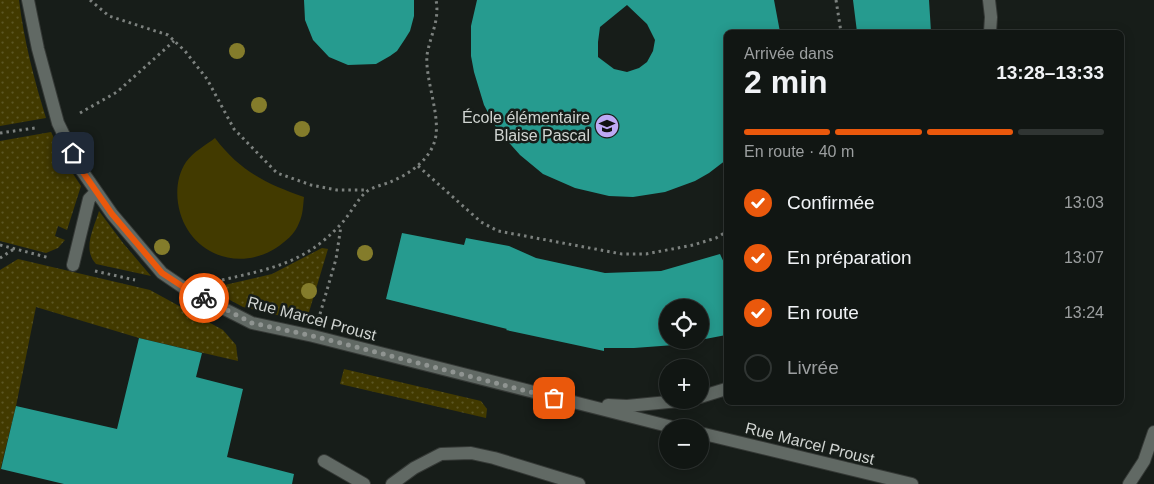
<!DOCTYPE html>
<html lang="fr">
<meta charset="utf-8">
<style>
body{margin:0;font-family:Helvetica,sans-serif;background:#1a1f1c;color:#f1f3f6;height:100vh;display:flex;flex-direction:column;font-size:19px;white-space:nowrap}
*{box-sizing:border-box;margin:0}
p{font-size:16px;color:#9c9fa0}
.icon{flex:none;width:28px;height:28px;fill:none;stroke:currentColor;stroke-width:2;stroke-linecap:round;stroke-linejoin:round}
.map{position:relative;flex:1;overflow:hidden}
.sheet{position:absolute;left:724px;top:30px;width:400px;height:375px;display:flex;flex-direction:column;background:#111613;border-radius:8px;box-shadow:0 2px 12px #0003,0 0 0 1px #303533}
.sheet>*{flex:none}
.buttons{position:absolute;left:659px;top:299px;display:grid;gap:10px}
.buttons a{display:grid;place-items:center;width:50px;height:50px;border-radius:50%;background:#111613;box-shadow:0 2px 12px #0003,0 0 0 1px #303533;font-size:25px}
.pin{position:absolute;display:grid;place-items:center;width:42px;height:42px;color:#fff;margin:-21px;border-radius:10px;box-shadow:0 2px 8px #0006}
.courier{position:absolute;display:grid;place-items:center;width:50px;height:50px;margin:-25px;border:4px solid #ea580c;border-radius:50%;background:#fff;color:#222;box-shadow:0 1px 6px #0007}
.headline em{font-style:normal;font-weight:600}
.headline div{display:flex;flex-direction:column-reverse}
.headline{display:flex;align-items:center;justify-content:space-between;height:85px;padding:0 20px}
h1{font-size:32px;font-weight:600;line-height:38px}
.bar{display:grid;grid-template-columns:repeat(4,1fr);gap:8px 5px;align-content:center;height:60px;padding:0 20px}
.bar i{height:6px;border-radius:4px;background:#303533}
.bar .on{background:#ea580c}
.bar p{grid-column:span 4}
ol{padding:0 20px;list-style:none}
li{display:flex;align-items:center;gap:15px;height:55px}
li p{margin-inline-start:auto}
li .icon{padding:5px;border-radius:50%;background:#ea580c;color:#fff;stroke-width:4}
li:last-child{color:#9c9fa0}
li i{width:28px;height:28px;border:2px solid #303533;border-radius:50%}
.map>svg:first-child{display:block}
</style>
<div class="map">
<svg width="1154" height="484" viewBox="0 0 1154 484">
<defs>
<pattern id="grass-dots" width="8" height="8" patternUnits="userSpaceOnUse" patternTransform="scale(1.25)"><rect width="8" height="8" fill="#423a00"/><path d="M2 2h.1M6 6h.1" fill="none" stroke="#5c5624" stroke-width="1.8" stroke-linecap="round"/></pattern>
</defs>
<rect width="100%" height="100%" fill="#171d19"/>
<path fill="url(#grass-dots)" d="M0 0H19C24 41 34 79 46 118L0 126Z
M51 132 66 163 81 186 67 230 58 226 55 236 65 240 58 248 46 253 0 241V141Z
M99 211 123 243 151 276 96 264C82 249 94 228 99 211Z
M322 248 328 249 306 322 243 307 215 292 216 287 272 274Z
M18 259 150 290 223 330 236 345 238 361 139 338 36 307 16 406 0 471V270Z
M344 369 481 401 487 409 486 418 340 384Z"/>
<path fill="#423a00" d="M215 138C240 171 266 184 304 197 303 206 303 215 299 223 295 234 285 242 276 248 235 274 185 251 178 203 176 189 178 174 186 162 193 152 206 145 215 138Z"/>
<path fill="#269b8f" fill-rule="evenodd" d="M304 0H414V16L410 31 405 39 397 51 390 56 376 64 348 65 329 57 313 40 305 20Z
M477 0H774L780 32H726V160L709 173 695 181 665 192 633 197 609 196 575 188 543 174 520 155 497 129 484 105 474 72 471 56V26ZM627 5 647 24 655 40 653 51 647 62 639 68 627 72 614 69 598 57V42L600 27Z
M853 0H929L931 32H857Z
M402 233 464 245 466 238 509 246 536 258 605 273 661 271 720 254 726 267V335L700 340V308H668V340H699L688 342V344L634 348H604V351L506 330 507 329 386 299Z
M139 338 202 353 196 377 243 389 227 457 294 474 292 484H64L1 469 16 406 117 429Z"/>
<g fill="none" stroke-linecap="round" stroke-linejoin="round">
<g stroke="#353936" stroke-width="14">
<path id="lane" d="M28 0 38 49 58 123 80 168 112 214 162 273 187 290 252 323 313 336 676 428
M989 0 991 17 990 32
M73 265 89 199 96 192
M700 397 726 389
M608 405 627 406 689 400
M700 433 912 484
M324 461 364 484
M392 484 414 468 441 454 471 453 494 458 579 484"/>
</g>
<g stroke="#353936" stroke-width="14">
<path id="street" d="M1129 484 1144 461 1154 432"/>
</g>
<path stroke="#7c817e" stroke-width="3" stroke-dasharray="2.5 4" stroke-linecap="butt" d="M90 0 109 16 168 35 185 51 207 79 234 129 277 173 311 185 337 190H368
M836 0 841 32
M80 113 117 92 174 41
M0 133 35 128
M418 166 481 222 498 231 622 254H646L693 245 716 238 726 232
M0 245 50 258
M0 258 14 249
M95 271 135 280
M222 280C270 269 305 263 340 225 350 215 356 201 366 192 372 187 383 185 390 182 410 174 433 158 436 135 439 111 425 78 427 55 430 36 440 20 436 0
M320 314 336 259 341 226"/>
<use href="#lane" stroke="#616964" stroke-width="12"/>
<use href="#street" stroke="#616964" stroke-width="12"/>
</g>
<g fill="#847c2b">
<circle cx="237" cy="51" r="8"/>
<circle cx="259" cy="105" r="8"/>
<circle cx="302" cy="129" r="8"/>
<circle cx="162" cy="247" r="8"/>
<circle cx="365" cy="253" r="8"/>
<circle cx="309" cy="291" r="8"/>
</g>
<g fill="none" stroke-linecap="round" stroke-linejoin="round">
<path stroke="#8f9491" stroke-width="5" stroke-dasharray="0 9" d="M204 298 252 323 313 336 554 398"/>
<path stroke="#ea580c" stroke-width="6" d="M73 153 80 168 112 214 162 273 188 290 204 298"/>
</g>
<defs>
<g id="school-disc" transform="scale(1.25)"><circle r="9.5" fill="#bea9f4" stroke="#171d19"/><path d="M0-5L7-2L0 1L-7-2ZM-4 1L0 2.5L4 1V4Q0 6-4 4Z" fill="#111"/></g>
</defs>
<g fill-rule="evenodd">
<use href="#school-disc" x="607" y="126"/>
</g>
<g text-anchor="middle" stroke-width="5" stroke-linejoin="round" paint-order="stroke">
<g font-size="16" fill="#d0d4d1" stroke="#171d19" text-anchor="end">
<text x="590" y="123">École élémentaire<tspan x="590" dy="18">Blaise Pascal</tspan></text>
</g>
<g font-size="16" fill="#d0d4d1" stroke="#171d19">
<text transform="translate(312 318) rotate(15)" y="6">Rue Marcel Proust</text>
<text transform="translate(810 443) rotate(14)" y="6">Rue Marcel Proust</text>
</g>
</g>
</svg>
<div class="buttons">
<a><svg class="icon" aria-label="locate" viewBox="0 0 24 24"><circle cx="12" cy="12" r="6"/><path d="M12 2v4M12 18v4M2 12h4M18 12h4"/></svg></a>
<a>+</a>
<a>−</a>
</div>
<div class="pin" style="left:554px;top:398px;background:#ea580c"><svg class="icon" aria-label="bag" viewBox="0 0 24 24"><path d="M5 8h14l-1 12H6zM9 8a3 3 0 0 1 6 0"/></svg></div>
<div class="pin" style="left:73px;top:153px;background:#1f2937"><svg class="icon" aria-label="home" viewBox="0 0 24 24"><path d="M3 11l9-7 9 7M6 9v11h12V9"/></svg></div>
<div class="courier" style="left:204px;top:298px"><svg class="icon" aria-label="bike" viewBox="0 0 24 24"><circle cx="6" cy="16" r="4"/><circle cx="18" cy="16" r="4"/><path d="M6 16l4-8h5l3 8M10 8l3 8H6M13 5h3"/></svg></div>
<section class="sheet">
<div class="headline"><div><h1>2 min</h1><p>Arrivée dans</p></div><em>13:28–13:33</em></div>
<div class="bar"><i class="on"></i><i class="on"></i><i class="on"></i><i></i><p>En route · 40 m</p></div>
<ol>
<li><svg class="icon" aria-label="check" viewBox="0 0 24 24"><path d="M5 12l5 5 9-10"/></svg>Confirmée<p>13:03</p></li>
<li><svg class="icon" aria-label="check" viewBox="0 0 24 24"><path d="M5 12l5 5 9-10"/></svg>En préparation<p>13:07</p></li>
<li><svg class="icon" aria-label="check" viewBox="0 0 24 24"><path d="M5 12l5 5 9-10"/></svg>En route<p>13:24</p></li>
<li><i></i>Livrée</li>
</ol>
</section>
</div>
